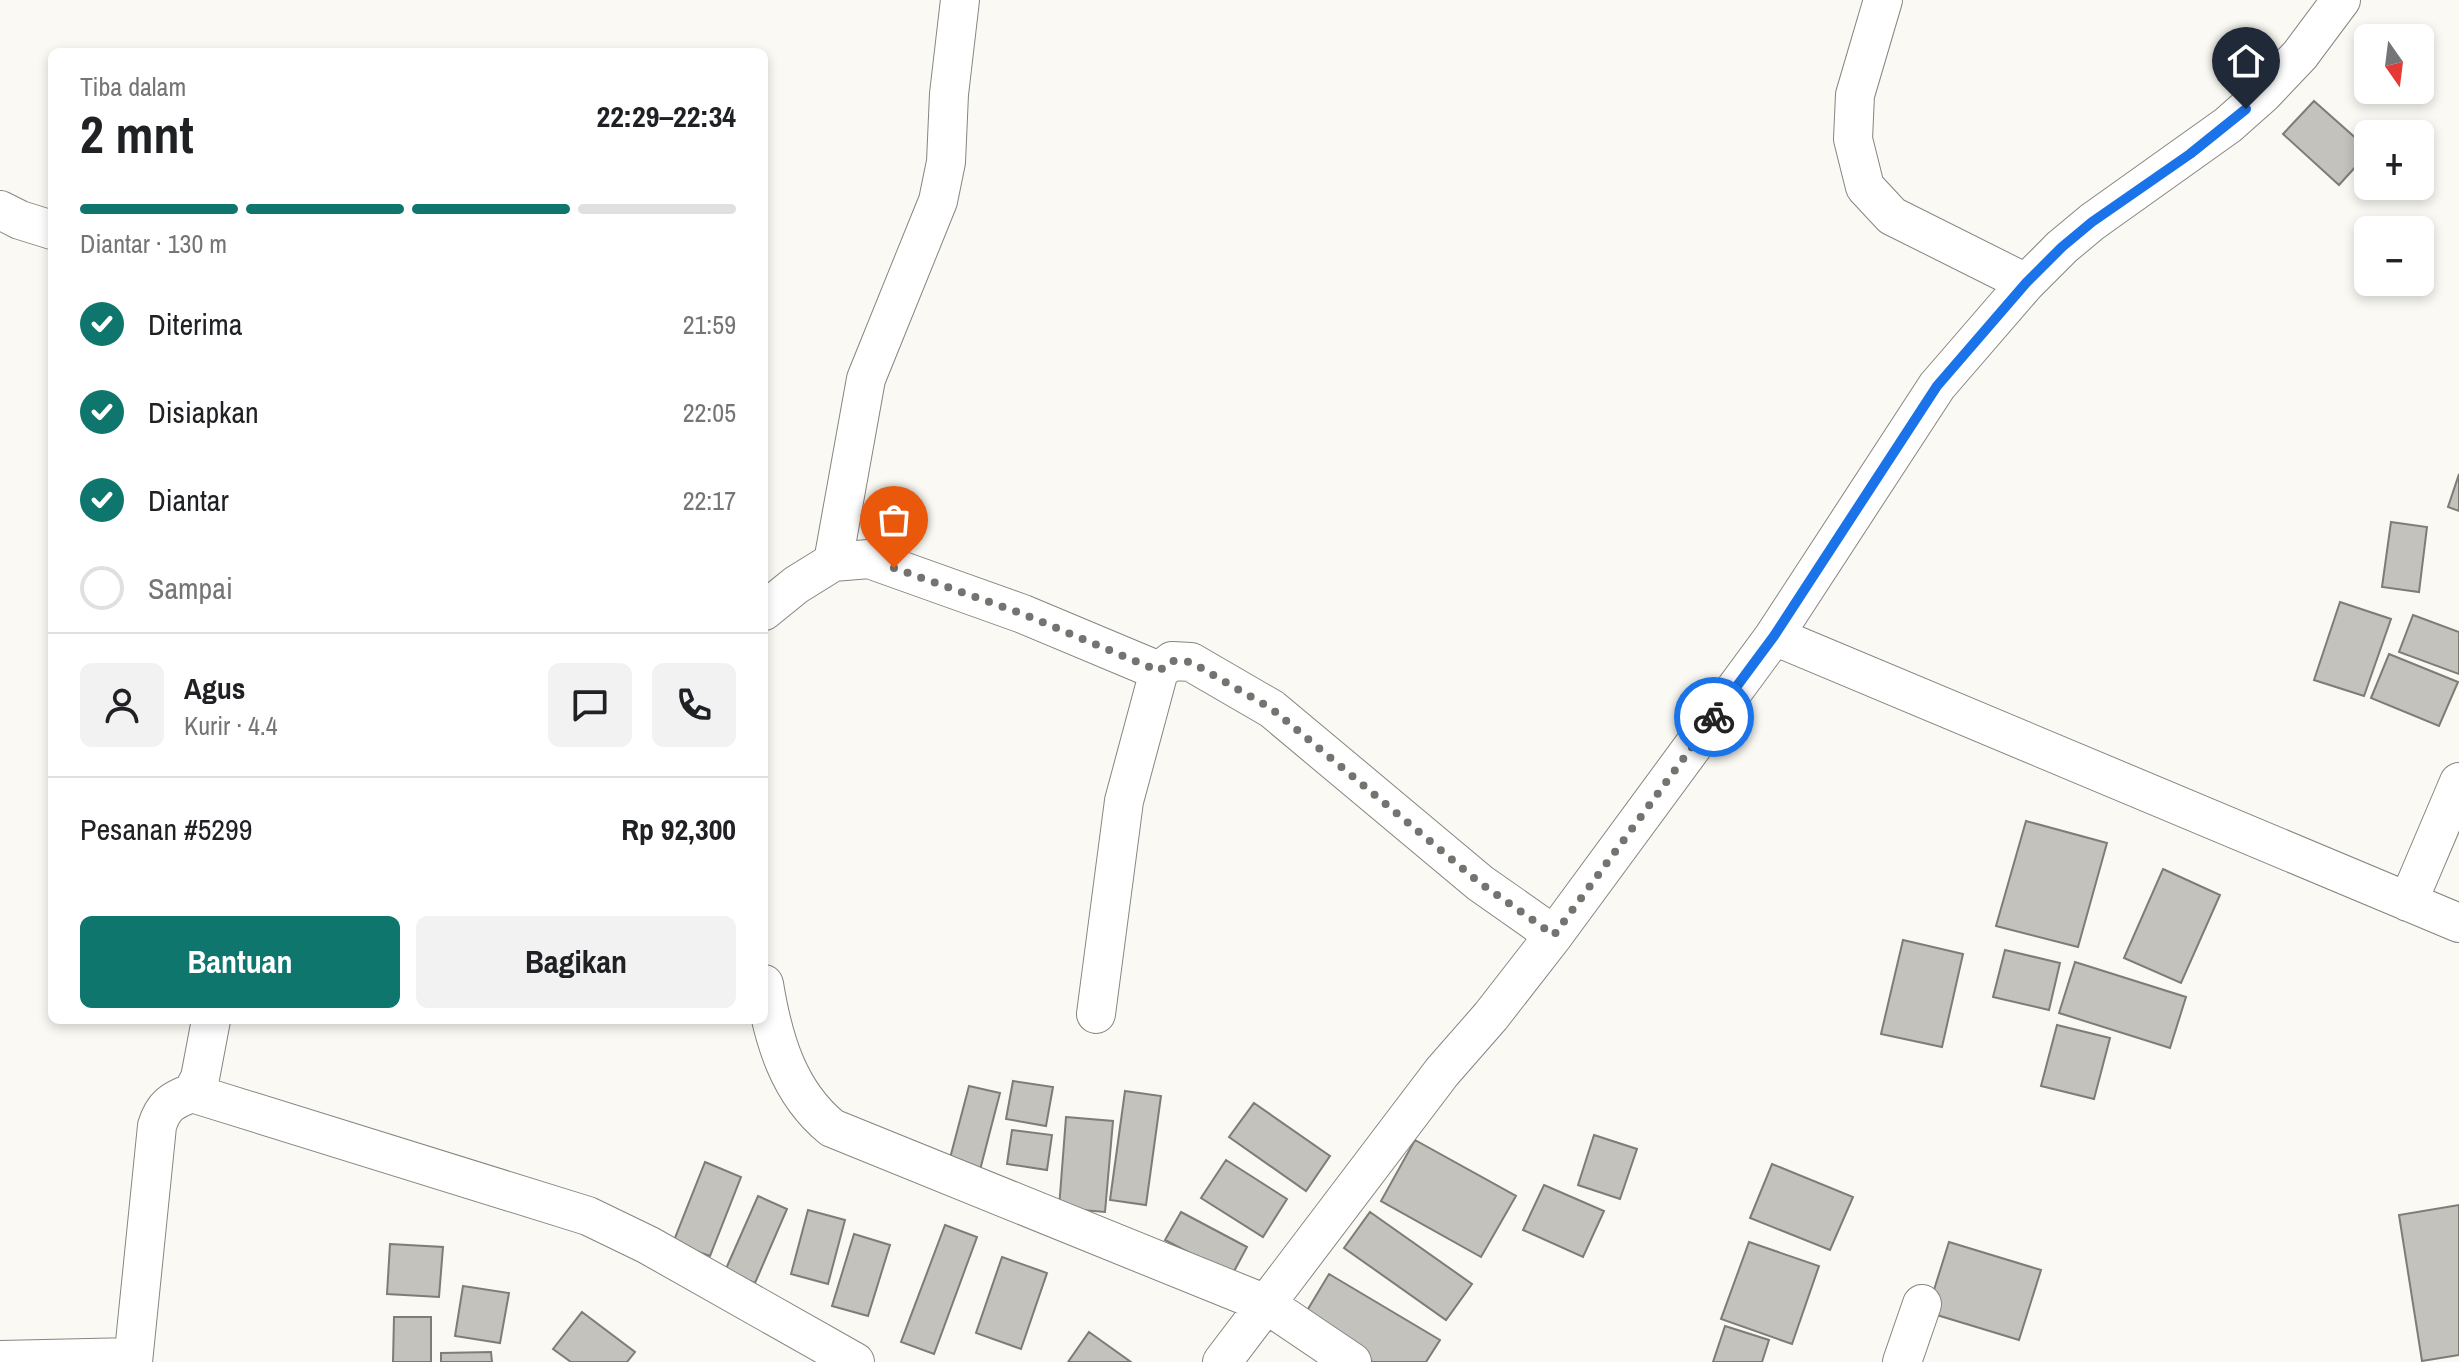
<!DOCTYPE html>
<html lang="id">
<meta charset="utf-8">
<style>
body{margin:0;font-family:"Archivo Narrow",sans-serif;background:#f2f2f2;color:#202124;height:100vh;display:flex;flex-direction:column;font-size:30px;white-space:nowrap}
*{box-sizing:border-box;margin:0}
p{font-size:26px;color:#757577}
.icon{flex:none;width:44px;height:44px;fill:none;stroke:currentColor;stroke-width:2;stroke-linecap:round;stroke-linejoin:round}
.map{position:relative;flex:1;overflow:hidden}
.details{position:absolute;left:48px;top:48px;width:720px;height:976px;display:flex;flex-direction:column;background:#fff;border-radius:12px;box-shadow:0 4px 12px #0003}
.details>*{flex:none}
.needle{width:52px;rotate:166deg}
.controls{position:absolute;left:2354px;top:24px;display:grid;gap:16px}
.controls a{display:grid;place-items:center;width:80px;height:80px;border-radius:12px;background:#fff;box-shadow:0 4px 12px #0003;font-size:40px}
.pin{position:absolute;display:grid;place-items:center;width:68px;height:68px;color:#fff;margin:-82px -34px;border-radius:50% 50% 50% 0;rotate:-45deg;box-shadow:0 0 8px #0007}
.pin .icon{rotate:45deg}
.courier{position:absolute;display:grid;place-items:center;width:80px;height:80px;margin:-40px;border:6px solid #1a73e8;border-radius:50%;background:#fff;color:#222;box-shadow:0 2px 10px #0007}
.head em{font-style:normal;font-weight:700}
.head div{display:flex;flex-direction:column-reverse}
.head{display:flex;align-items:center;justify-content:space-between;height:136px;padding:0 32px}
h1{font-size:52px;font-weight:700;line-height:60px}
.bar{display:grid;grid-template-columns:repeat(4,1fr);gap:12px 8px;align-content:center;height:96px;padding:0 32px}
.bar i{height:10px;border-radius:6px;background:#e0e0e0}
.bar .active{background:#0f766e}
.bar p{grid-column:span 4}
.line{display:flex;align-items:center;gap:20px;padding:0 32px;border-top:2px solid #e0e0e0}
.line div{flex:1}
.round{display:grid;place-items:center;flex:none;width:84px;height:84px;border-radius:12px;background:#f2f2f2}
ol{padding:0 32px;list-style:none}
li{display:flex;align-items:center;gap:24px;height:88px}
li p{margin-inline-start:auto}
li .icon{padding:8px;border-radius:50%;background:#0f766e;color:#fff;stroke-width:4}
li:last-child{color:#757577}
li i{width:44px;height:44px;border:4px solid #e0e0e0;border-radius:50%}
.primary-button{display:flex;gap:16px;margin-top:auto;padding:16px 32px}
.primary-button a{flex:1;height:92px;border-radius:12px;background:#0f766e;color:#fff;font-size:32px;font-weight:700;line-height:92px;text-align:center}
.primary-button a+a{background:#f2f2f2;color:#202124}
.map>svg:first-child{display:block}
</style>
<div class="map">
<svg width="2459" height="1362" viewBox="0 0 2459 1362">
<rect width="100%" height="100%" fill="#faf9f3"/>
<path fill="#c3c2bc" stroke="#7d7c77" stroke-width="2" d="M2314 101 2368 149V153L2339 185 2283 134Z
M2459 474V511L2448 507Z
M2391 522 2427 527 2419 592 2382 587Z
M2340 602 2391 619 2364 696 2314 680Z
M2413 615 2459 632V674L2399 652Z
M2389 654 2458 682 2439 726 2371 698Z
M2026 821 2107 843 2078 947 1996 926Z
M2163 869 2220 895 2181 983 2124 958Z
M1903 940 1963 954 1942 1047 1881 1034Z
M2005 950 2060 963 2049 1010 1993 997Z
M2075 962 2186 997 2170 1048 2059 1013Z
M2057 1025 2110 1038 2094 1099 2041 1086Z
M1013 1081 1053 1087 1046 1126 1006 1119Z
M969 1086 1000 1093 980 1170 949 1162Z
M1125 1091 1161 1096 1146 1205 1110 1200Z
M1254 1103 1330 1156 1306 1191 1229 1137Z
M1066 1117 1113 1121 1105 1212 1059 1208Z
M1012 1130 1052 1135 1047 1170 1007 1164Z
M1594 1135 1637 1149 1620 1199 1578 1185Z
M1415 1140 1516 1196 1481 1257 1381 1201Z
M1226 1160 1287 1199 1263 1237 1201 1198Z
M705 1162 741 1177 710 1256 673 1243Z
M1772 1164 1853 1197 1830 1250 1750 1218Z
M1544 1185 1604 1211 1583 1257 1523 1230Z
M758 1196 787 1209 755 1283 725 1271Z
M2459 1205V1355L2422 1361 2399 1215Z
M808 1210 845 1220 828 1284 791 1274Z
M1181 1212 1247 1247 1232 1275 1165 1240Z
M1370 1212 1472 1284 1446 1320 1344 1248Z
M945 1225 977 1237 934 1354 901 1342Z
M854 1234 890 1245 868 1316 832 1306Z
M1749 1242 1819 1266 1792 1344 1721 1319Z
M1949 1242 2041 1270 2019 1340 1927 1312Z
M390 1244 443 1247 439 1297 387 1294Z
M1002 1257 1047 1273 1021 1349 976 1333Z
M1329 1274 1440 1340 1426 1362H1373L1302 1319Z
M463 1286 509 1293 500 1343 455 1336Z
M582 1312 635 1352 627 1362H571L553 1349Z
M394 1317H431V1362H393Z
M1725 1326 1769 1340 1762 1362H1713Z
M1089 1332 1131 1362H1068Z
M491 1352 492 1362H441V1353Z"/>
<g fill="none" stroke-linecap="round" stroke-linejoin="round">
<g stroke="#868580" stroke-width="40">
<path id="street" d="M1883 0 1855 95 1853 139 1865 187 1892 216 2026 283
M0 210 20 220 52 230
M833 562 866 379 938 201 946 162 949 94 960 0
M764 611 796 585 833 562 869 559 1023 614 1159 671
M1774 636 2459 923
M2408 902 2459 782
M764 984C773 1039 788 1092 832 1128L1266 1304 1352 1362
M1096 1014 1124 801 1159 671 1172 661 1191 662 1272 709 1480 883 1554 935
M211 1020 200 1078 192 1093 588 1216 648 1245 855 1362
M0 1360 133 1357
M133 1362 157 1126C163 1106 172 1100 192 1093
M1222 1362 1442 1072 1491 1016 1554 935 1774 636 1937 386 2026 283 2062 247 2092 222 2228 125 2263 94 2300 55 2341 0
M1902 1362 1922 1304"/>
</g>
<use href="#street" stroke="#fff" stroke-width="38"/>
</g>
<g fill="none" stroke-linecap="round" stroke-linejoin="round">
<path stroke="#747370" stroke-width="8" stroke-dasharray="0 14.4" d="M894 568 1023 614 1159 671 1172 661 1191 662 1272 709 1480 883 1554 935 1714 717"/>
<path stroke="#1a73e8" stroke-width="10" d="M1714 717 1774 636 1937 386 2026 283 2062 247 2092 222 2190 154 2246 109"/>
</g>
</svg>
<div class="controls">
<a><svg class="needle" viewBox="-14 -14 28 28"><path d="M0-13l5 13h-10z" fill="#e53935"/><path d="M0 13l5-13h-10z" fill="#757577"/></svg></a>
<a>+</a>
<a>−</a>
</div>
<div class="pin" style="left:894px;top:568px;background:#ea580c"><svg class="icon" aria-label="bag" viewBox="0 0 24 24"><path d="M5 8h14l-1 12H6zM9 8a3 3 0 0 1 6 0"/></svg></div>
<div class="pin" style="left:2246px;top:109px;background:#1f2937"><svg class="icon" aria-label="home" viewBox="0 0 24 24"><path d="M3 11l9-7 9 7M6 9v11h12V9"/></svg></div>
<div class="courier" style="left:1714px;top:717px"><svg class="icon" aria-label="bike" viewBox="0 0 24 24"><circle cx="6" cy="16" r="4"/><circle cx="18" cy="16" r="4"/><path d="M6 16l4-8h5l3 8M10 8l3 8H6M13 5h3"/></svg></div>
<section class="details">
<div class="head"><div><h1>2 mnt</h1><p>Tiba dalam</p></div><em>22:29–22:34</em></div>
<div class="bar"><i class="active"></i><i class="active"></i><i class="active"></i><i></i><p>Diantar · 130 m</p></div>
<ol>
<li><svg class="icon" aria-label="check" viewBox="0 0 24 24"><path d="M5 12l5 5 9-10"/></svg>Diterima<p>21:59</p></li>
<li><svg class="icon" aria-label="check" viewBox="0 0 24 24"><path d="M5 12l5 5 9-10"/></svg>Disiapkan<p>22:05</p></li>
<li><svg class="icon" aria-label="check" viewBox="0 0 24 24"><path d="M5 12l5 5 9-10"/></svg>Diantar<p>22:17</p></li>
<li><i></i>Sampai</li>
</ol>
<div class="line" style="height:144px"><a class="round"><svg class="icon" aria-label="person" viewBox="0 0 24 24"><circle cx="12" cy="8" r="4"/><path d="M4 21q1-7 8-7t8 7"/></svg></a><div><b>Agus</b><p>Kurir · 4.4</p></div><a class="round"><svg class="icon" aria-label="chat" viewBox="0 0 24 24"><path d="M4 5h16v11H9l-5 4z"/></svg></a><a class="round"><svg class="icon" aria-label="phone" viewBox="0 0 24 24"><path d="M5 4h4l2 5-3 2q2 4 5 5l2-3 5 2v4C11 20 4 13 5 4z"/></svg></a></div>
<div class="line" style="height:104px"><div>Pesanan #5299</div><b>Rp 92,300</b></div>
<div class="primary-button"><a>Bantuan</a><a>Bagikan</a></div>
</section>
</div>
